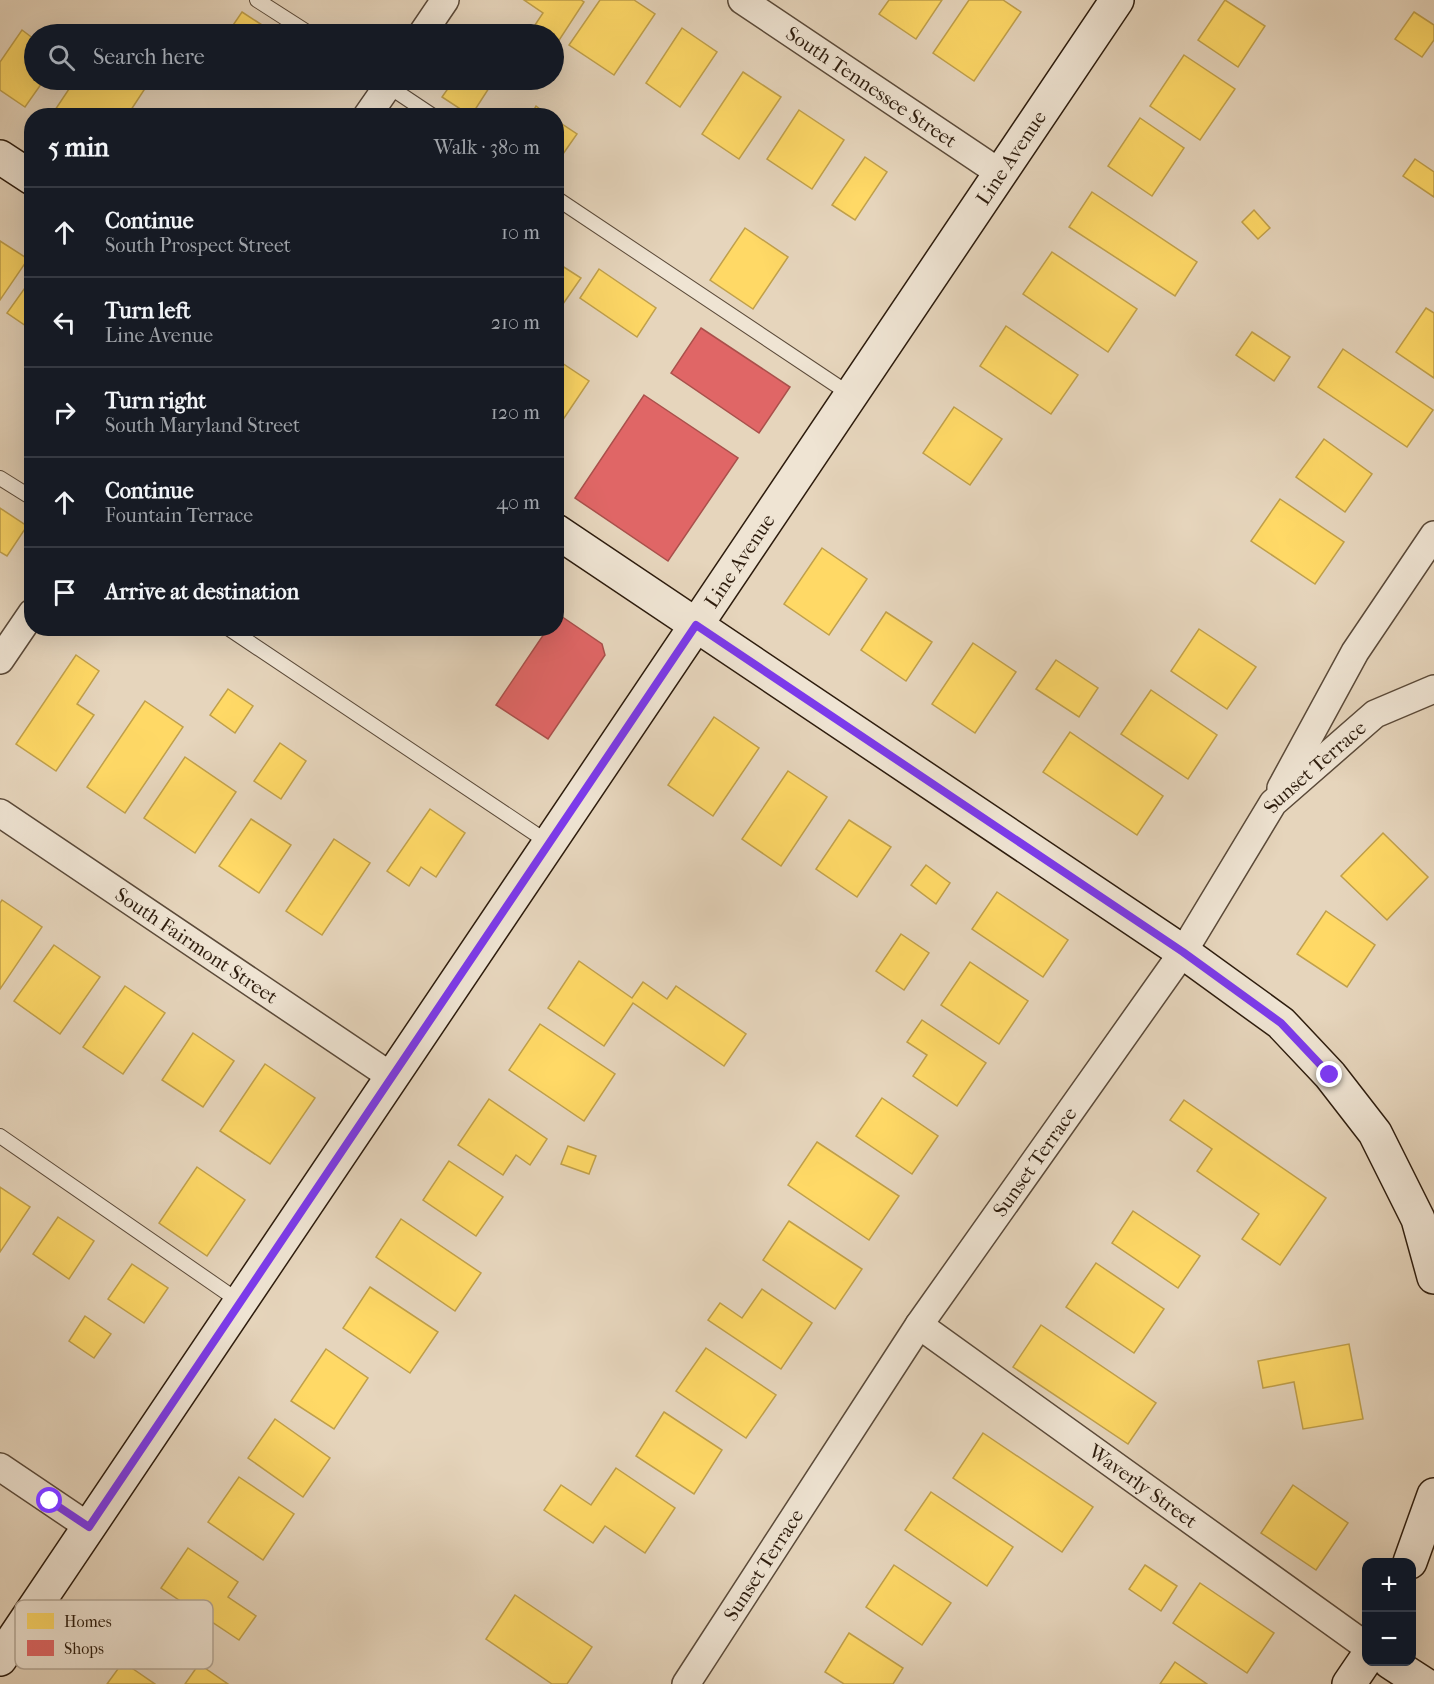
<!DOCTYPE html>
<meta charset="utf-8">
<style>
:root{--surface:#171b24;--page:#20242c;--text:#f1f3f6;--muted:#9ea1a6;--line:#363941}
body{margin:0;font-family:"IM FELL French Canon",serif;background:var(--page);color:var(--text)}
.controls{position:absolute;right:18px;bottom:18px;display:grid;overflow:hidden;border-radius:12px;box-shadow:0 6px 24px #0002}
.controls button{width:54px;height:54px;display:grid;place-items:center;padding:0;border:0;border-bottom:2px solid var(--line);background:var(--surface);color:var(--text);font:30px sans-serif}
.stop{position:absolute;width:18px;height:18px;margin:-14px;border:4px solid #7c3aed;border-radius:50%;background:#fff}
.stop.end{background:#7c3aed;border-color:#fff;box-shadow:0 2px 6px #0008}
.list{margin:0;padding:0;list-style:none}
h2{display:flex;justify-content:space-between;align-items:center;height:78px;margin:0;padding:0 24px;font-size:26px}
h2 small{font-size:20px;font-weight:400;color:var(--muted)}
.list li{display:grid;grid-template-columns:39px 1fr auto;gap:18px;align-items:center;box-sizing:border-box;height:90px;padding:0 24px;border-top:2px solid var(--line)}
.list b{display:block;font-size:22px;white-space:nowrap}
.list p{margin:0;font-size:20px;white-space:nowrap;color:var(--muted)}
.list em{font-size:20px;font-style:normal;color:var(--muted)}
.icon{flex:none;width:33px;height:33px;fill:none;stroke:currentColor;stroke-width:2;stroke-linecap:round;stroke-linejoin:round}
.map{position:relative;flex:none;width:1434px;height:1684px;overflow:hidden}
.search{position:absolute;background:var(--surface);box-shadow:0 6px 24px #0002;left:24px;top:24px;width:540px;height:66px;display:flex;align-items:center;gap:15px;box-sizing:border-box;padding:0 21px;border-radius:33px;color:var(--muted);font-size:22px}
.panel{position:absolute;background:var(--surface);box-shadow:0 6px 24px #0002;left:24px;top:108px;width:540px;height:528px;border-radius:24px}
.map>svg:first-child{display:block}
.homes{fill:#ffd966;stroke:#c0a04b;stroke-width:1.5}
.shops{fill:#e06666;stroke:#aa504b;stroke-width:1.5}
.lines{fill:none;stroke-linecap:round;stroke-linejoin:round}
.lane-casing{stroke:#5b4a39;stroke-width:16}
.street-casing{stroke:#5b4a39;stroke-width:30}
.secondary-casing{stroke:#2d1c0d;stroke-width:36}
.lane{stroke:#efe4d3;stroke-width:14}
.street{stroke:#efe4d3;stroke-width:27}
.secondary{stroke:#efe4d3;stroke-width:33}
.route{stroke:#7c3aed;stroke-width:8}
.labels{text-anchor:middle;stroke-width:6;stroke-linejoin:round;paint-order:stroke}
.street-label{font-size:20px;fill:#2d1c0d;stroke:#efe4d3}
.key{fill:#efe4d3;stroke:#b5a898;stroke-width:1.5}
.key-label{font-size:16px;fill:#2d1c0d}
</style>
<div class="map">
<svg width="1434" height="1684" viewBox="0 0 1434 1684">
<rect width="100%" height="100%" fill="#e6d5bc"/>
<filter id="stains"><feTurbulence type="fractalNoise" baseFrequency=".00333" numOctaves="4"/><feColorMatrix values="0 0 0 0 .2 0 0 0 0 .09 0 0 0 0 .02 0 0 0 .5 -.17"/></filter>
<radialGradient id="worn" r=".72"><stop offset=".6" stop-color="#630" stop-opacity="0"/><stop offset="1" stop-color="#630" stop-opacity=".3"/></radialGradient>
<g class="homes">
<path d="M524,0H581L584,2L554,48V34H529L543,13Z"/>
<path d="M600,0H634L655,14L614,75L569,45Z"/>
<path d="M889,0H942L916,39L879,14Z"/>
<path d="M969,0H1003L1021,12L974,81L933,53Z"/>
<path d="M1225,0L1265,26L1238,67L1198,40Z"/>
<path d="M242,12L276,34H227Z"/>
<path d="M1414,12L1434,25V40L1422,57L1395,39Z"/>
<path d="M111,26L124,34H105Z"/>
<path d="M682,28L717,52L680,107L646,83Z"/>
<path d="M22,30L34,39V80H44L25,107L0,90V62Z"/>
<path d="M1184,55L1235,89L1200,140L1150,106Z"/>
<path d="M743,72L781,97L739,159L702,134Z"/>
<path d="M75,80H135L146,87L127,116H51Z"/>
<path d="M454,80H476L489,88L471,116L442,97Z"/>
<path d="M511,80H533L526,89Z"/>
<path d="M536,106L549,116H530Z"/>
<path d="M799,110L844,140L812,189L767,159Z"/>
<path d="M1140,118L1184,148L1152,196L1108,166Z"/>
<path d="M556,120L577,134L556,164Z"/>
<path d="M865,157L887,172L855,220L832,205Z"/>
<path d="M1415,159L1434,172V197L1403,176Z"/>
<path d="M1092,192L1197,262L1175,296L1069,227Z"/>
<path d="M1254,210L1270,228L1258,239L1242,222Z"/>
<path d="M745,228L788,257L753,309L710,280Z"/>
<path d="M0,241L28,259L0,300Z"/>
<path d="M1052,252L1137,309L1108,352L1023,294Z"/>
<path d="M556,262L581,278L556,314Z"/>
<path d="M599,269L656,308L637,337L580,298Z"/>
<path d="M32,278V330L7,313Z"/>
<path d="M1426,308L1434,313V378L1396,352Z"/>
<path d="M1006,326L1078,375L1051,414L980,366Z"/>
<path d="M1252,332L1290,357L1274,381L1236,355Z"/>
<path d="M1343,349L1433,410L1407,447L1318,387Z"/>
<path d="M556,359L589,381L556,430Z"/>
<path d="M954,407L1002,439L970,485L923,453Z"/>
<path d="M1324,439L1372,474L1345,512L1296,477Z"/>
<path d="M1280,499L1344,542L1315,584L1251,541Z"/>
<path d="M0,508L27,526L7,556L0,552Z"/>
<path d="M822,548L867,579L829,635L784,604Z"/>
<path d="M886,612L932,642L906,681L861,650Z"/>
<path d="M1199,629L1256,667L1227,709L1171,671Z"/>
<path d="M973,643L1016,672L975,733L932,704Z"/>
<path d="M76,655L99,671L77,704L94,715L56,771L16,744Z"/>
<path d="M1056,660L1098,688L1079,717L1036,689Z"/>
<path d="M228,689L253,706L235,733L210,715Z"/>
<path d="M1151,690L1217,735L1188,779L1121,734Z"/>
<path d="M145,701L183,727L125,813L87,787Z"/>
<path d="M714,717L759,748L713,816L668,785Z"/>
<path d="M1070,732L1163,796L1137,835L1043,772Z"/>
<path d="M280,743L306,761L281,799L254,781Z"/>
<path d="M185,757L236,792L195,853L144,818Z"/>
<path d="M788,771L827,797L781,866L742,839Z"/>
<path d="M430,809L465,833L436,877L421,867L409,886L387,871Z"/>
<path d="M251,819L291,845L259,893L219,866Z"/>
<path d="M849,820L891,847L857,897L816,869Z"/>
<path d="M1383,833L1428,877L1387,920L1341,876Z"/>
<path d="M334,839L370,863L322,935L286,911Z"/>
<path d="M926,865L950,883L936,904L911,885Z"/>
<path d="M997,892L1068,940L1043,977L972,929Z"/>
<path d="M2,900L42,927L0,989V903Z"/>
<path d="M1326,911L1375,945L1347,987L1297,954Z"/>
<path d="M901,934L929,953L904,990L876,971Z"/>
<path d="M54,945L100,977L60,1034L14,1001Z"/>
<path d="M579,961L632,998L643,982L667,999L676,986L746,1034L724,1066L633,1003L604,1046L548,1008Z"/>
<path d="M970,962L1028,1001L999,1044L941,1005Z"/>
<path d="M125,986L165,1013L123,1074L83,1047Z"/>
<path d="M922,1020L986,1063L957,1106L913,1076L927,1055L907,1042Z"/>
<path d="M540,1024L615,1074L584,1121L509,1070Z"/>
<path d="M193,1033L234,1061L203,1107L162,1080Z"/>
<path d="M265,1064L315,1098L270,1164L220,1131Z"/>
<path d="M882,1098L938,1136L912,1174L856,1136Z"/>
<path d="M489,1099L547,1139L530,1165L516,1155L503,1175L458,1145Z"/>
<path d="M1184,1100L1326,1198L1280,1265L1242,1239L1259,1214L1197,1171L1212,1149L1170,1120Z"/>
<path d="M817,1142L899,1196L869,1240L788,1185Z"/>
<path d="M568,1146L596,1156L589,1174L561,1164Z"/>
<path d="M449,1161L503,1197L476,1236L423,1200Z"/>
<path d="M197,1167L245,1200L207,1256L159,1223Z"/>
<path d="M0,1187L30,1207L0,1252Z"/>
<path d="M1133,1211L1200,1256L1178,1288L1112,1243Z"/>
<path d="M58,1217L94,1241L69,1279L33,1254Z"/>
<path d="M401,1219L481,1273L455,1311L376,1257Z"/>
<path d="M789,1221L862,1269L835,1309L763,1260Z"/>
<path d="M1096,1263L1164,1309L1134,1353L1066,1307Z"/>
<path d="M132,1264L168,1288L144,1323L108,1299Z"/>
<path d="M370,1287L438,1332L410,1373L343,1328Z"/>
<path d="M762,1289L812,1323L781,1369L708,1320L720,1303L742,1318Z"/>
<path d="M85,1316L111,1334L94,1358L69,1341Z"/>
<path d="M1041,1325L1156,1403L1128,1444L1013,1367Z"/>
<path d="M1349,1344L1363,1419L1303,1429L1294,1382L1263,1388L1258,1361Z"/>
<path d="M706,1348L776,1395L746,1438L676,1391Z"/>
<path d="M326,1349L368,1378L334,1429L291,1401Z"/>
<path d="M664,1412L722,1450L694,1494L636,1456Z"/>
<path d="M275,1419L330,1458L303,1497L248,1458Z"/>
<path d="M983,1433L1093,1507L1062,1552L953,1478Z"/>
<path d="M616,1468L675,1508L645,1553L605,1526L593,1543L544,1510L561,1485L591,1505Z"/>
<path d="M239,1477L294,1514L263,1560L208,1522Z"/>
<path d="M1293,1485L1348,1523L1316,1570L1261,1533Z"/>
<path d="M931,1492L1013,1547L987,1586L905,1530Z"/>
<path d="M188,1548L238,1582L228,1597L256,1616L239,1640L161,1588Z"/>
<path d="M894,1565L951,1603L922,1645L866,1607Z"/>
<path d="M1145,1565L1177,1586L1161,1611L1129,1589Z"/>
<path d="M1200,1583L1274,1633L1247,1673L1173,1623Z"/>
<path d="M515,1595L592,1647L567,1684H552L486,1639Z"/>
<path d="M849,1633L903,1668L893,1684H844L825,1672Z"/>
<path d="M123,1662L155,1684H107Z"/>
<path d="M1175,1662L1207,1684H1160Z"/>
<path d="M199,1664L228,1684H185Z"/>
</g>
<g class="shops">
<path d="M701,328L790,387L759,433L671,373Z"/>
<path d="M644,395L738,458L668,561L575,498Z"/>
<path d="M558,614L602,644L605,655L548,739L496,705L548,628H556Z"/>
</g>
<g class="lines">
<defs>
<g id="lane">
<path d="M257,0L310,34"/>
<path d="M385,84L433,116"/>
<path d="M556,198L851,395"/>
<path d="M0,478L32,498"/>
<path d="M228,628L549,843"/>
<path d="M0,1136L240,1302"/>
</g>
<g id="street">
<path id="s1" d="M742,0L1000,173"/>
<path d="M422,34L445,0"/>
<path d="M367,116L392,80"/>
<path d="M0,660L32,613"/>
<path d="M1281,788L1355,652L1434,535"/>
<path id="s2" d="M0,813L392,1077"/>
<path id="s3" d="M919,1325L1366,1646"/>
<path d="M0,1467L89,1527"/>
<path id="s4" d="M686,1684L919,1325L1183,952L1273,803L1375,714L1434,689"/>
</g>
<g id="secondary">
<path d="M0,157L32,178"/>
<path d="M556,531L1183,952L1281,1023L1330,1075L1375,1133L1418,1219L1434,1277"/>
<path d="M1410,1562L1434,1495"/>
<path id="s5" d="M0,1659L1117,0"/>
<path d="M1390,1662L1424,1684"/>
<path d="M1349,1684L1366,1659"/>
</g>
</defs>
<use href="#lane" class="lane-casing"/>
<use href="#street" class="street-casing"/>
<use href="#secondary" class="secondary-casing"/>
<use href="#lane" class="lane"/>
<use href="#street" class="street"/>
<use href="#secondary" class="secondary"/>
</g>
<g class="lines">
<path class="route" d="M50,1501L89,1527L696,625L1183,952L1281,1023L1330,1075"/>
</g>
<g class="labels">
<g class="street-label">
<text dy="7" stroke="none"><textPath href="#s1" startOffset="156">South Tennessee Street</textPath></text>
<text dy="7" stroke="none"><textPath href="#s5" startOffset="1810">Line Avenue</textPath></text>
<text dy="7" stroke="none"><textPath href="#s5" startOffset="1324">Line Avenue</textPath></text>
<text dy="7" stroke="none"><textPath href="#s4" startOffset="1114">Sunset Terrace</textPath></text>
<text dy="7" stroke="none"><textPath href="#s2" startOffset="237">South Fairmont Street</textPath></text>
<text dy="7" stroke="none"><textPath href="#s4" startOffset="628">Sunset Terrace</textPath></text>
<text dy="7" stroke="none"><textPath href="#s3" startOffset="276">Waverly Street</textPath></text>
<text dy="7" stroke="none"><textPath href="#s4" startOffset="142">Sunset Terrace</textPath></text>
</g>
</g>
<rect x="15" y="1600" width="198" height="69" rx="9" class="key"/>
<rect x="27" y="1613" width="27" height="16" fill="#ffd966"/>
<rect x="27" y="1640" width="27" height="16" fill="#e06666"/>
<g class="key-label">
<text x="64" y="1627">Homes</text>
<text x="64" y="1654">Shops</text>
</g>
<rect width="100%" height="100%" filter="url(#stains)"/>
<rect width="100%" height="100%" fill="url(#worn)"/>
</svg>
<div class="controls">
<button>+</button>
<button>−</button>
</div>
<div class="stop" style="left:50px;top:1501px"></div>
<div class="stop end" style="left:1330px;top:1075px"></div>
<div class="search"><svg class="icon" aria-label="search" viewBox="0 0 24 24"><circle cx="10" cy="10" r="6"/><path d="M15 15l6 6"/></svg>Search here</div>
<section class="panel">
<h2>5 min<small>Walk · 380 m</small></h2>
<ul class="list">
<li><svg class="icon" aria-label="ahead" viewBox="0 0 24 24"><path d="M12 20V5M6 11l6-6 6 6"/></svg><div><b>Continue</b><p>South Prospect Street</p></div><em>10 m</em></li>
<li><svg class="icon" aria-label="left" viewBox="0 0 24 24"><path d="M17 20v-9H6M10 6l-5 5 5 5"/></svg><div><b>Turn left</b><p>Line Avenue</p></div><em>210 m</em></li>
<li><svg class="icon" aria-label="right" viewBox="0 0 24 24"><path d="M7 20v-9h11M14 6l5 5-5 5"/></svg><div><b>Turn right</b><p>South Maryland Street</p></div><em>120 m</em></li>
<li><svg class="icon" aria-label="ahead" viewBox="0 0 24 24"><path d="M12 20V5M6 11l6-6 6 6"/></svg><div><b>Continue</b><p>Fountain Terrace</p></div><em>40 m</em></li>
<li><svg class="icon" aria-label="arrive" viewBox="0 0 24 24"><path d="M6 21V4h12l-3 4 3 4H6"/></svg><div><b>Arrive at destination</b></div></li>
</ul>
</section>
</div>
